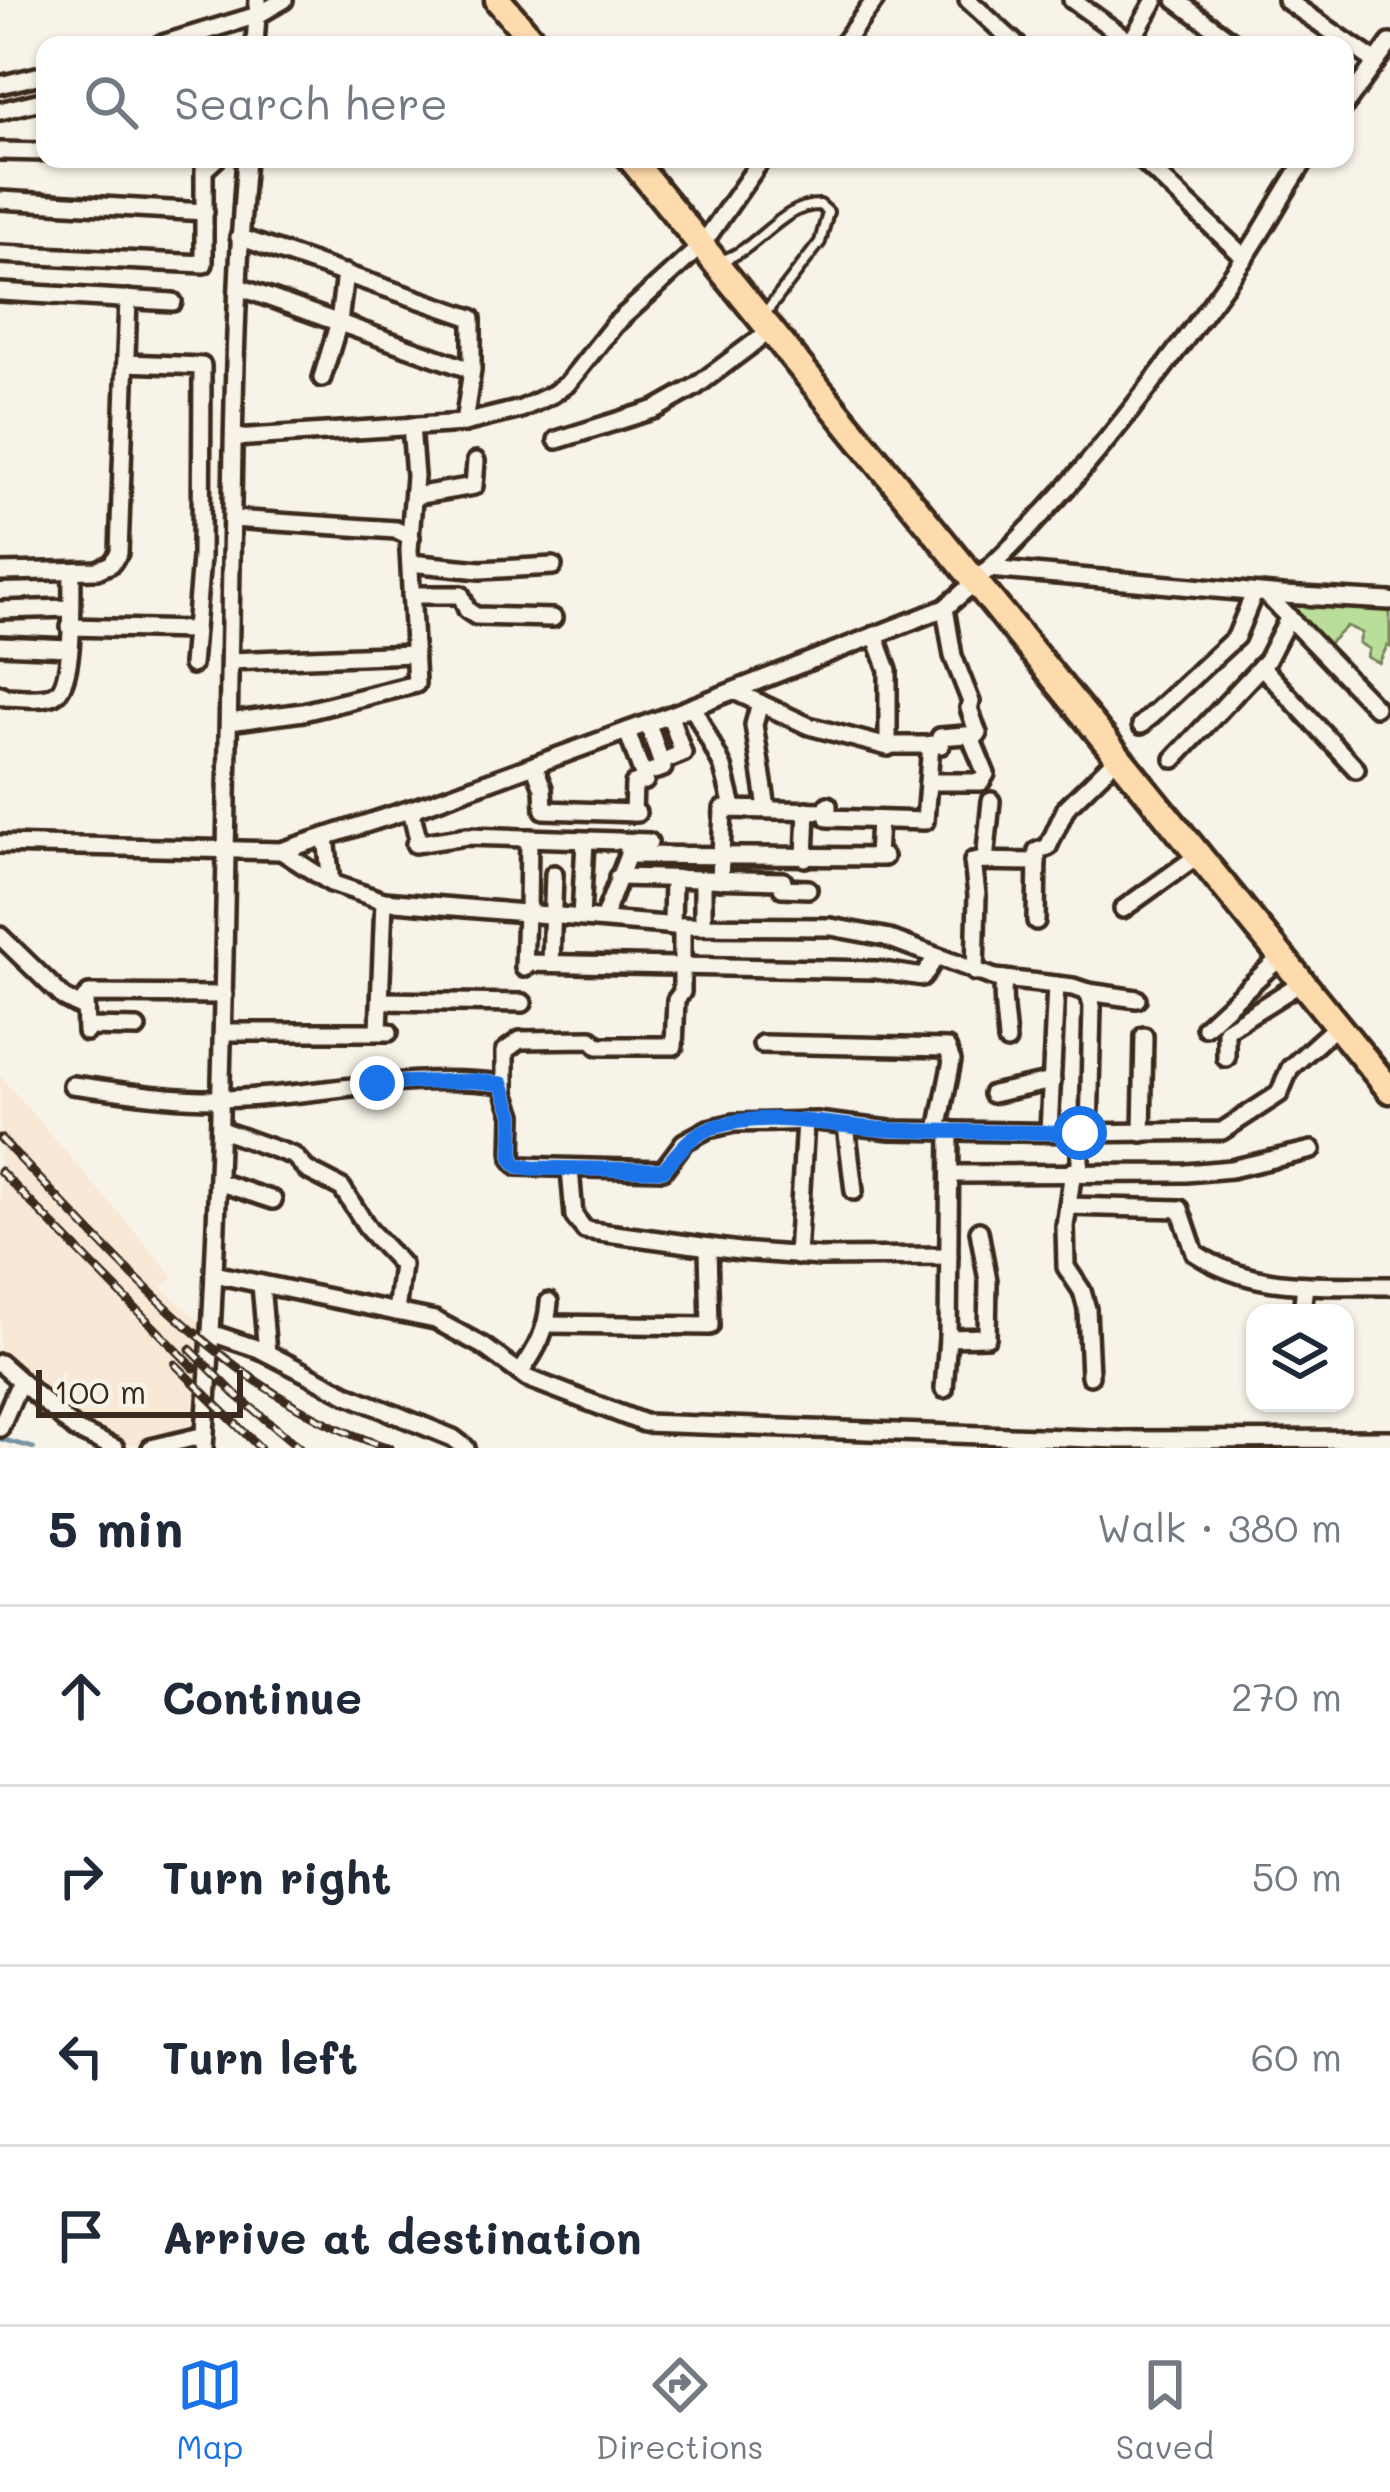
<!DOCTYPE html>
<meta charset="utf-8">
<style>
:root{--surface:#fff;--page:#f6f6f7;--text:#1f2937;--muted:#747a83;--line:#e0e1e3;--accent:#1a73e8}
body{margin:0;font-family:Mali,sans-serif;background:var(--page);color:var(--text)}
.controls{position:absolute;right:36px;bottom:36px;display:grid;overflow:hidden;border-radius:24px;box-shadow:0 3px 9px #0004}
.controls button{width:108px;height:108px;display:grid;place-items:center;padding:0;border:0;border-bottom:3px solid var(--line);background:var(--surface);color:var(--text);font:60px sans-serif}
.scale{position:absolute;left:36px;bottom:30px;width:207px;box-sizing:border-box;padding-left:12px;border:6px solid #3b2a1e;border-top:0;font-size:33px;line-height:42px;white-space:nowrap;color:#3b2a1e;-webkit-text-stroke:9px #f7f3e8;paint-order:stroke}
.stop{position:absolute;width:36px;height:36px;margin:-27px;border:9px solid #1a73e8;border-radius:50%;background:#fff}
.stop.end{background:#1a73e8;border-color:#fff;box-shadow:0 3px 12px #0008}
.list{margin:0;padding:0;list-style:none}
h2{display:flex;justify-content:space-between;align-items:center;height:156px;margin:0;padding:0 48px;font-size:51px}
h2 small{font-size:39px;font-weight:400;color:var(--muted)}
.list li{display:grid;grid-template-columns:78px 1fr auto;gap:36px;align-items:center;box-sizing:border-box;height:180px;padding:0 48px;border-top:3px solid var(--line)}
.list b{display:block;font-size:45px;white-space:nowrap}
.list em{font-size:39px;font-style:normal;color:var(--muted)}
.icon{flex:none;width:66px;height:66px;fill:none;stroke:currentColor;stroke-width:2;stroke-linecap:round;stroke-linejoin:round}
.map{position:relative;flex:none;width:1390px;height:1448px;overflow:hidden}
.search{position:absolute;background:var(--surface);box-shadow:0 3px 9px #0004;left:36px;right:36px;top:36px;height:132px;display:flex;align-items:center;gap:30px;box-sizing:border-box;padding:0 42px;border-radius:24px;color:var(--muted);font-size:45px}
.sheet{height:876px;background:var(--surface)}
nav{display:flex;justify-content:space-around;align-items:center;box-sizing:border-box;height:168px;border-top:3px solid var(--line);background:var(--surface);font-size:33px;color:var(--muted)}
nav a{display:grid;justify-items:center;gap:6px}
nav .on{color:var(--accent)}
.map>svg:first-child{display:block}
.built{fill:#f8e8d5}
.green{fill:#b8de99;stroke:#7a845c;stroke-width:3}
.lines{fill:none;stroke-linecap:round;stroke-linejoin:round}
.stream{stroke:#7693a4;stroke-width:4.5}
.service-casing{stroke:#3b2a1e;stroke-width:16}
.minor-casing{stroke:#3b2a1e;stroke-width:24}
.primary-casing{stroke:#3b2a1e;stroke-width:33}
.service{stroke:#f7f3e8;stroke-width:8}
.minor{stroke:#f7f3e8;stroke-width:15}
.primary{stroke:#fedbac;stroke-width:24}
.rail-casing{stroke:#3b2a1e;stroke-width:9}
.rail{stroke:#f7f3e8;stroke-width:4.5;stroke-dasharray:14;stroke-linecap:butt}
.route{stroke:#1a73e8;stroke-width:15}
</style>
<div class="map">
<svg width="1390" height="1448" viewBox="0 0 1390 1448">
<rect width="100%" height="100%" fill="#f7f3e8"/>
<filter id="ink" filterUnits="userSpaceOnUse"><feTurbulence type="fractalNoise" baseFrequency=".00833" numOctaves="2"/><feDisplacementMap in="SourceGraphic" scale="24" xChannelSelector="R" yChannelSelector="G"/><feConvolveMatrix kernelMatrix="1 2 1 2 8 2 1 2 1" color-interpolation-filters="sRGB"/></filter>
<g filter="url(#ink)">
<path class="built" d="M0,1076L174,1277L162,1287L203,1325L191,1424L131,1446L68,1414L0,1354Z"/>
<path class="green" d="M1288,591L1390,597V647L1387,646L1379,663L1367,657L1369,649L1359,643L1362,633L1347,626L1327,645L1288,611Z"/>
<g class="lines">
<path class="stream" d="M0,1439L34,1448"/>
<defs>
<path id="service" d="M723,260C758,249 782,204 820,205L828,212L820,242L764,315"/>
<g id="minor">
<path d="M968,0L1017,45"/>
<path d="M1072,0L1135,45"/>
<path d="M1176,0L1237,45"/>
<path d="M1286,0L1376,62"/>
<path d="M159,45L258,15L284,0"/>
<path d="M255,45L258,0"/>
<path d="M842,45L875,0"/>
<path d="M1129,45L1155,0"/>
<path d="M0,85L45,74"/>
<path d="M1345,105L1390,43"/>
<path d="M0,111L45,100"/>
<path d="M0,151L45,152"/>
<path d="M1141,159L1244,257"/>
<path d="M0,200L205,212"/>
<path d="M239,237L472,318V370L464,423"/>
<path d="M0,254L204,264V170L216,159"/>
<path d="M239,287L471,370"/>
<path d="M0,292L173,302"/>
<path d="M126,363L202,366L201,558L192,665"/>
<path d="M322,378L339,322L345,273"/>
<path d="M234,438L464,423L521,409L553,394L567,384L614,325L702,245L762,159"/>
<path d="M557,440L656,409L695,387L771,330"/>
<path d="M414,496L474,486L476,461"/>
<path d="M232,519L396,530L411,537"/>
<path d="M410,563L480,570L553,566"/>
<path d="M989,569L1283,595L1390,601"/>
<path d="M0,572L97,570L111,564L119,553L128,299"/>
<path d="M1266,594L1375,707"/>
<path d="M411,595H461L467,610L476,616L553,618"/>
<path d="M0,610L71,608"/>
<path d="M70,627L193,630"/>
<path d="M0,645L69,648"/>
<path d="M230,661L413,654"/>
<path d="M1261,666L1356,769"/>
<path d="M734,691L809,726L888,747V670L875,635"/>
<path d="M0,694L5,697C18,697 41,701 54,695C76,685 71,594 72,571"/>
<path d="M760,703L754,725L767,808"/>
<path d="M693,707L723,767L733,807"/>
<path d="M229,722L303,712L416,684L409,550L415,476L411,426"/>
<path d="M1141,725L1236,637L1254,593"/>
<path d="M627,731L645,781L634,784L633,813"/>
<path d="M888,745H941L940,737L978,734"/>
<path d="M1174,759L1267,660L1289,617"/>
<path d="M661,762L683,753L670,716"/>
<path d="M534,765L543,788L544,810L637,813"/>
<path d="M643,774L663,768L648,724"/>
<path d="M931,782H981L986,774L972,740L978,734L969,708L971,702L953,656L945,608"/>
<path d="M828,805V818L925,821L931,744"/>
<path d="M411,810L419,843"/>
<path d="M326,837L331,883"/>
<path d="M0,844L281,851L430,803L676,713L945,608C1061,510 1155,382 1243,260C1266,227 1284,191 1306,159"/>
<path d="M415,844L467,836L649,842"/>
<path d="M281,851L331,883L384,901L677,926L831,927L885,937L995,978L1073,987L1088,992L1092,1006L1089,1133"/>
<path d="M628,855L884,857"/>
<path d="M877,857L879,820"/>
<path d="M805,858L807,810"/>
<path d="M985,861L991,801"/>
<path d="M618,877L783,881L782,888L808,889"/>
<path d="M720,880L723,809L828,811"/>
<path d="M1123,909L1200,854"/>
<path d="M528,912L529,838"/>
<path d="M581,917L585,841"/>
<path d="M603,919L628,855V845"/>
<path d="M1036,921L1037,851L1048,847L1066,808L1120,755"/>
<path d="M672,926L673,879"/>
<path d="M703,926V879"/>
<path d="M0,936L64,998L85,1009"/>
<path d="M525,963L877,970L923,977L936,957"/>
<path d="M551,963L554,874"/>
<path d="M524,968L526,912"/>
<path d="M975,972L977,895L973,861L1037,862"/>
<path d="M1004,979C1001,999 1006,1020 1007,1041"/>
<path d="M1088,992L1137,999"/>
<path d="M381,1001L523,1003"/>
<path d="M86,1027L137,1028"/>
<path d="M1205,1027L1283,955"/>
<path d="M379,1031L384,901"/>
<path d="M86,1032L85,999L89,994L224,995"/>
<path d="M224,1032H389"/>
<path d="M762,1044L947,1048L952,1061L938,1130"/>
<path d="M1226,1058V1030L1304,981"/>
<path d="M72,1085C121,1091 171,1100 221,1099C315,1097 408,1071 502,1084L513,1115L512,1159L518,1166L663,1170L684,1142L708,1129L734,1123L817,1121L890,1130L1080,1133L1222,1131L1279,1094L1290,1068L1339,1024"/>
<path d="M505,1090V1051L520,1040L591,1039L598,1046H674L676,1000L682,992V926"/>
<path d="M992,1094L1052,1081"/>
<path d="M846,1125L854,1191"/>
<path d="M221,1130L294,1156L307,1170L342,1188L369,1230L402,1265L396,1312"/>
<path d="M1049,1132L1056,985"/>
<path d="M1080,1133V1171"/>
<path d="M1142,1133L1144,1036"/>
<path d="M570,1169L574,1216L585,1230L739,1251L820,1257L949,1256"/>
<path d="M1073,1171L1065,1226L1066,1267L1082,1291L1087,1309L1090,1376"/>
<path d="M950,1174L1186,1173L1231,1169L1312,1150"/>
<path d="M218,1182L273,1200"/>
<path d="M1068,1206L1180,1209L1195,1253C1255,1293 1321,1284 1390,1286"/>
<path d="M797,1256L805,1121"/>
<path d="M214,1274L435,1320L483,1346L527,1378L644,1423L1120,1440L1390,1439"/>
<path d="M261,1284L267,1353"/>
<path d="M1302,1313L1305,1285"/>
<path d="M547,1324L710,1326L708,1248"/>
<path d="M211,1333L259,1349L348,1395L453,1438L466,1448"/>
<path d="M948,1338L987,1337L988,1281L979,1231"/>
<path d="M0,1363L76,1430L115,1448"/>
<path d="M520,1373C537,1349 547,1331 549,1302"/>
<path d="M944,1389L948,1338L950,1130"/>
<path d="M0,1428L20,1382"/>
<path d="M151,1448L205,1435"/>
<path d="M204,1448C223,1173 225,898 230,622C233,468 233,313 246,159"/>
</g>
<g id="primary">
<path d="M498,0L536,45"/>
<path d="M631,159L1390,1090"/>
</g>
</defs>
<use href="#service" class="service-casing"/>
<use href="#minor" class="minor-casing"/>
<use href="#primary" class="primary-casing"/>
<use href="#service" class="service"/>
<use href="#minor" class="minor"/>
<use href="#primary" class="primary"/>
<defs>
<g id="rail">
<path d="M0,1138C113,1252 231,1400 390,1448"/>
<path d="M0,1171L194,1368"/>
<path d="M190,1349L235,1394L300,1448"/>
<path d="M175,1364L260,1448"/>
</g>
</defs>
<use href="#rail" class="rail-casing"/>
<use href="#rail" class="rail"/>
</g>
</g>
<g class="lines" filter="url(#ink)">
<path class="route" d="M377,1083L476,1081L502,1084L513,1115L512,1159L518,1166L532,1168L663,1170C679,1153 688,1136 711,1128C769,1108 835,1128 895,1130C956,1132 1018,1132 1080,1133"/>
</g>
</svg>
<div class="controls">
<button><svg class="icon" aria-label="layers" viewBox="0 0 24 24"><path d="M12 4l9 5-9 5-9-5zM3 14l9 5 9-5"/></svg></button>
</div>
<div class="scale">100 m</div>
<div class="stop" style="left:1080px;top:1133px"></div>
<div class="stop end" style="left:377px;top:1083px"></div>
<div class="search"><svg class="icon" aria-label="search" viewBox="0 0 24 24"><circle cx="10" cy="10" r="6"/><path d="M15 15l6 6"/></svg>Search here</div>
</div>
<section class="sheet">
<h2>5 min<small>Walk · 380 m</small></h2>
<ul class="list">
<li><svg class="icon" aria-label="ahead" viewBox="0 0 24 24"><path d="M12 20V5M6 11l6-6 6 6"/></svg><div><b>Continue</b></div><em>270 m</em></li>
<li><svg class="icon" aria-label="right" viewBox="0 0 24 24"><path d="M7 20v-9h11M14 6l5 5-5 5"/></svg><div><b>Turn right</b></div><em>50 m</em></li>
<li><svg class="icon" aria-label="left" viewBox="0 0 24 24"><path d="M17 20v-9H6M10 6l-5 5 5 5"/></svg><div><b>Turn left</b></div><em>60 m</em></li>
<li><svg class="icon" aria-label="arrive" viewBox="0 0 24 24"><path d="M6 21V4h12l-3 4 3 4H6"/></svg><div><b>Arrive at destination</b></div></li>
</ul>
</section>
<nav>
<a class="on"><svg class="icon" aria-label="map" viewBox="0 0 24 24"><path d="M3 6l6-2 6 2 6-2v14l-6 2-6-2-6 2zM9 4v14M15 6v14"/></svg>Map</a>
<a><svg class="icon" aria-label="directions" viewBox="0 0 24 24"><path d="M12 3l9 9-9 9-9-9zM9 14v-3h6M13 9l2 2-2 2"/></svg>Directions</a>
<a><svg class="icon" aria-label="saved" viewBox="0 0 24 24"><path d="M7 4h10v16l-5-4-5 4z"/></svg>Saved</a>
</nav>
